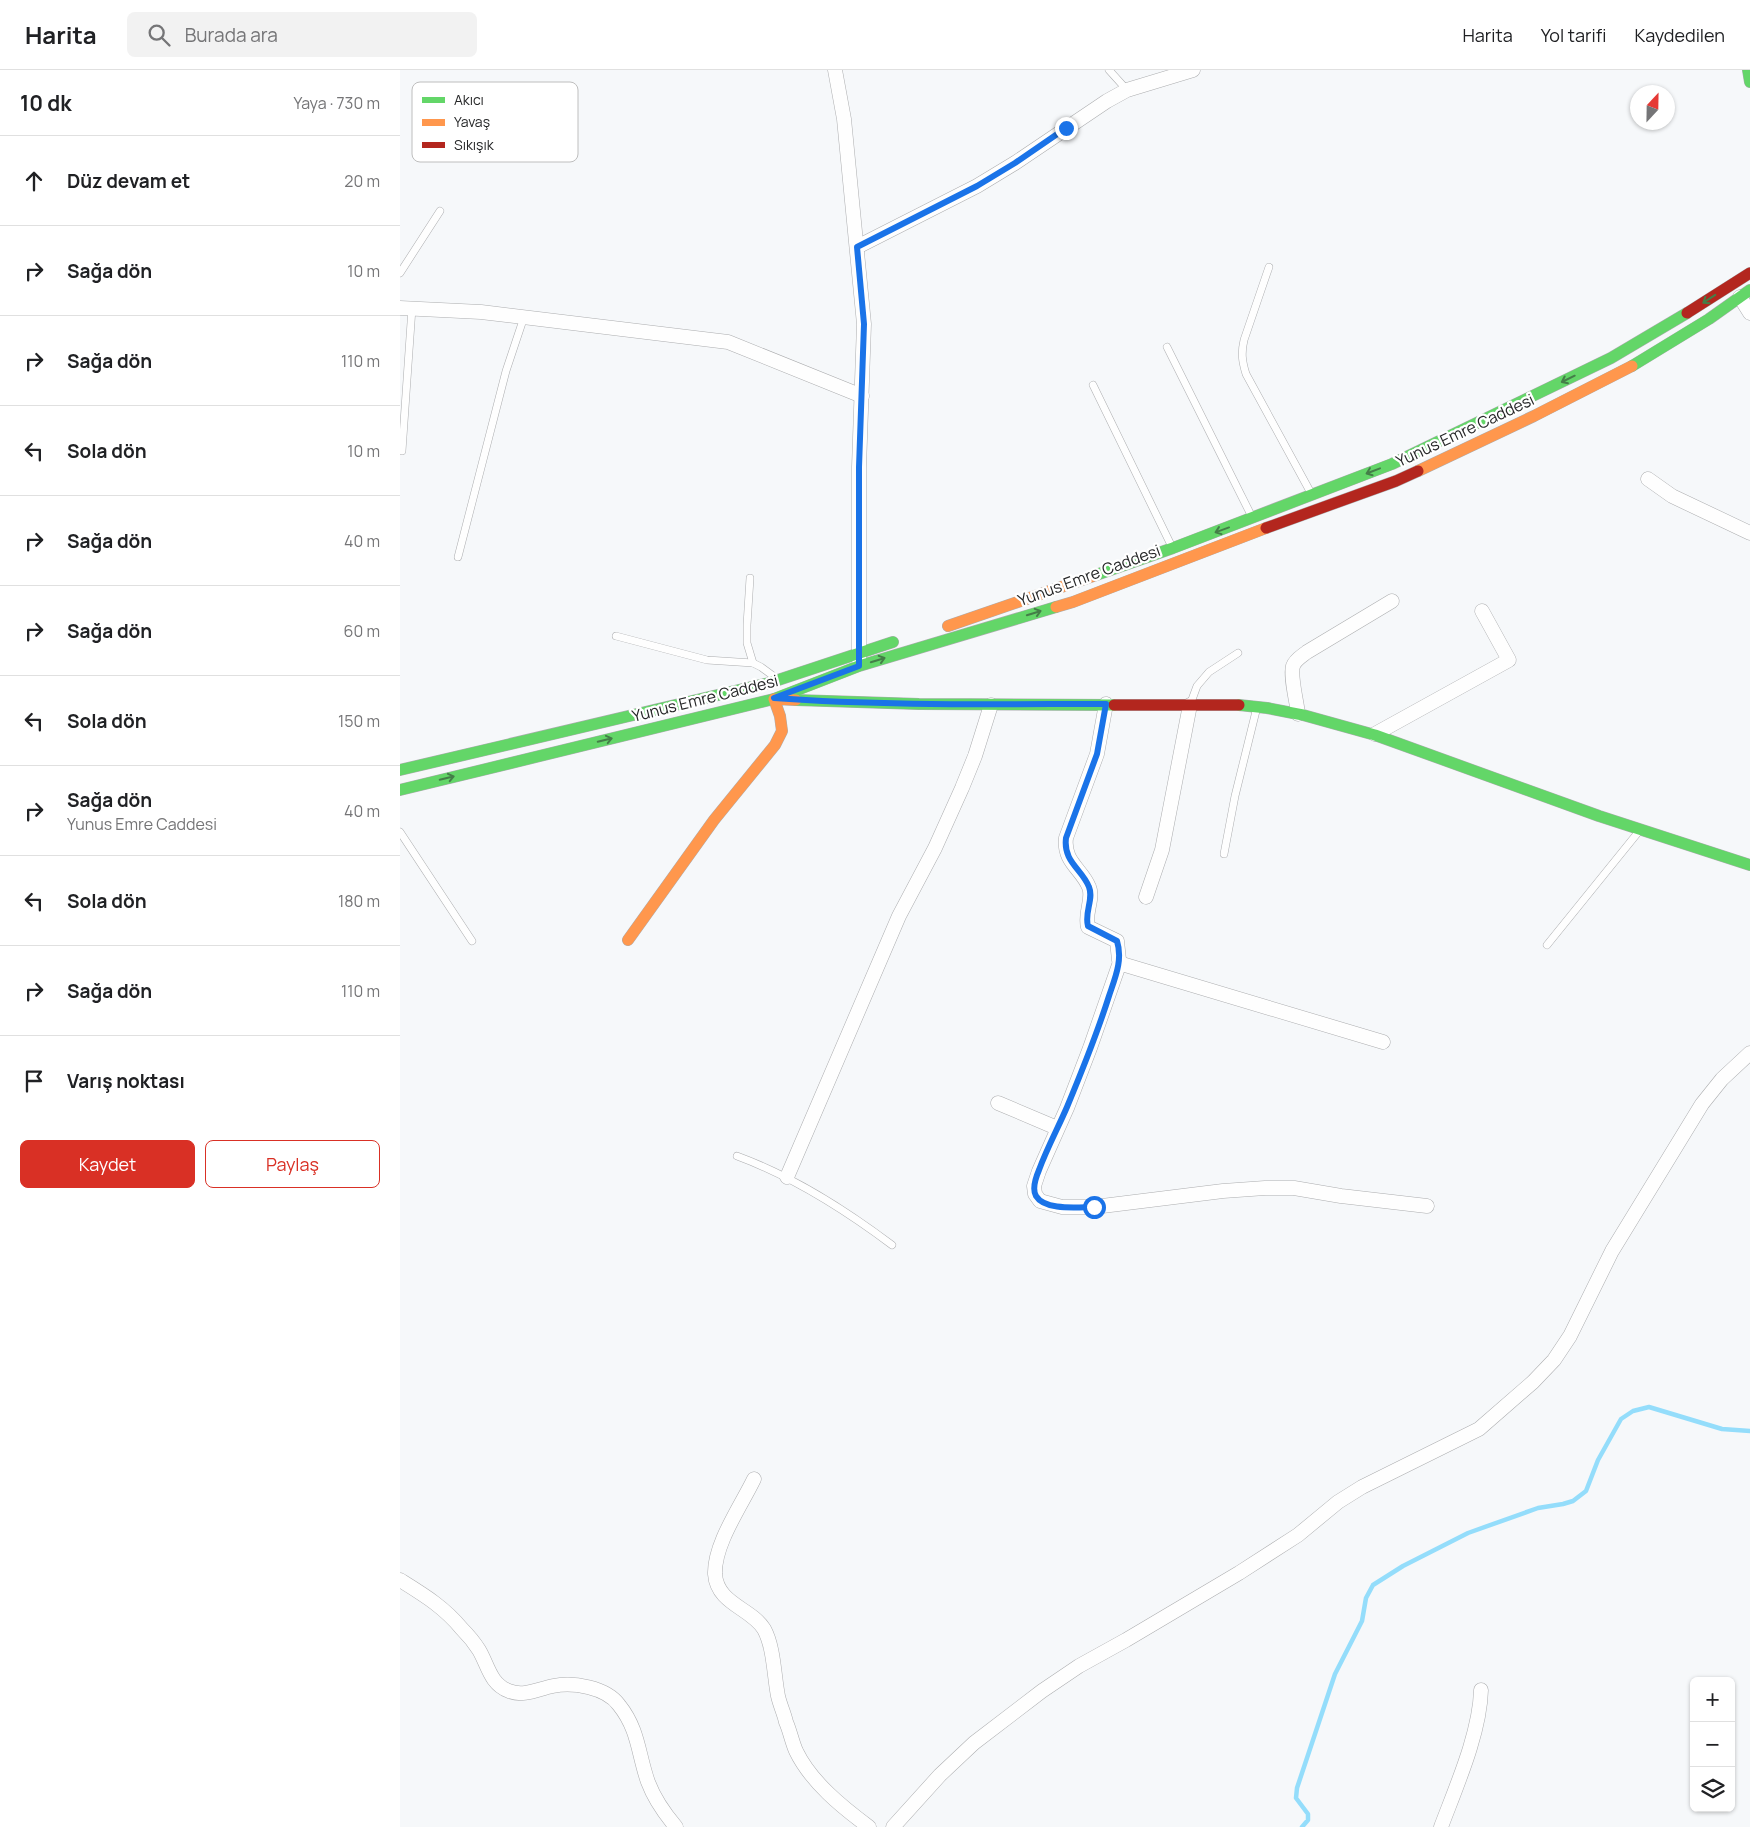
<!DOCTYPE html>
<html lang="tr">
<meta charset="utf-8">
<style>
:root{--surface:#fff;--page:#f2f2f2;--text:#202124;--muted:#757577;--line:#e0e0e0;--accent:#d93025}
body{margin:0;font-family:Manrope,sans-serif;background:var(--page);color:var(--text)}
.controls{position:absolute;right:15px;bottom:15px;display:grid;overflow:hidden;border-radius:8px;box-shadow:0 1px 4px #0004}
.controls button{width:45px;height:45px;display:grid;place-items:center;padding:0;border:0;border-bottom:1px solid var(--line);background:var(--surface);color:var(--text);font:25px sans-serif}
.compass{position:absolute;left:1230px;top:15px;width:45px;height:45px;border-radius:50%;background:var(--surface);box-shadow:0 1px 4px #0004;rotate:22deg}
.stop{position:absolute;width:15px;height:15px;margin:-11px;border:4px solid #1a73e8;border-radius:50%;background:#fff}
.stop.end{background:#1a73e8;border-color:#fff;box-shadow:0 1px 5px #0008}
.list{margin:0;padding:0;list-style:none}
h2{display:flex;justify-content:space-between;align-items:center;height:65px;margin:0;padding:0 20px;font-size:21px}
h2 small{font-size:16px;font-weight:400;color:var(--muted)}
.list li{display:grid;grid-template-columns:32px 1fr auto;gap:15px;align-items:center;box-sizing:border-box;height:90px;padding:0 20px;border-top:1px solid var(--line)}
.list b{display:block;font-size:19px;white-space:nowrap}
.list p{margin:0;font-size:16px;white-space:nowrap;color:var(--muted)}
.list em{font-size:16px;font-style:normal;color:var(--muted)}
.actions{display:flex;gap:10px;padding:15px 20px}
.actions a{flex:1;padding:11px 0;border:1px solid var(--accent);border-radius:8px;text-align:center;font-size:18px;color:var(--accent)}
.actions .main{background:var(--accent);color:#fff}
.icon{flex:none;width:28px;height:28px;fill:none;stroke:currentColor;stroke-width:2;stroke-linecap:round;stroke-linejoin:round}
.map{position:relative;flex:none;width:1350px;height:1757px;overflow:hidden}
header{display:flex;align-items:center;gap:30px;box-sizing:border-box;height:70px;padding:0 25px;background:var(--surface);border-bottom:1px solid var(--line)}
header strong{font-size:24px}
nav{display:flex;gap:28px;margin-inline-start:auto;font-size:18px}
.search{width:350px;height:45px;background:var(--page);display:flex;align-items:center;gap:12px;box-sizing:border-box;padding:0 18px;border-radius:8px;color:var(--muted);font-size:19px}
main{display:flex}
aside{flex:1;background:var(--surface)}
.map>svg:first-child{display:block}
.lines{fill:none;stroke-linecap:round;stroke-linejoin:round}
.stream{stroke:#94ddfb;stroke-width:4.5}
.lane-casing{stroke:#acadaf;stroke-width:8}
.street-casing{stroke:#acadaf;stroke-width:15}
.fast-casing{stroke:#acadaf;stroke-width:12}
.slow-casing{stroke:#acadaf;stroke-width:12}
.jam-casing{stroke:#acadaf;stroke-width:12}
.lane{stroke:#fefefe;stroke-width:7}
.street{stroke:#fefefe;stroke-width:14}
.fast{stroke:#63d668;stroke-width:11}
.slow{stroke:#ff974d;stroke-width:11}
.jam{stroke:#b3261e;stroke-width:11}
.oneway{stroke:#447e48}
.route{stroke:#1a73e8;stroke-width:6}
.labels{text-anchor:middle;stroke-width:4.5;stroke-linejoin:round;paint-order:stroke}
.street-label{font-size:16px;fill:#262728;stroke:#fff}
.key{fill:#fff;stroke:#bebebe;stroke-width:1}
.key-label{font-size:14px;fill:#262728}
</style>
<header>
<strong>Harita</strong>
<div class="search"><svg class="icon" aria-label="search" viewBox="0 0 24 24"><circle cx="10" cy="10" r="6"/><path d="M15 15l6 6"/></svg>Burada ara</div>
<nav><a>Harita</a><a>Yol tarifi</a><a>Kaydedilen</a></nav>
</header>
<main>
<aside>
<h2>10 dk<small>Yaya · 730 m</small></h2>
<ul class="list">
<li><svg class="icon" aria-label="ahead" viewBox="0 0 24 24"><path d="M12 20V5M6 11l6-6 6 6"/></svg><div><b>Düz devam et</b></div><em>20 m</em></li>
<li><svg class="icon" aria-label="right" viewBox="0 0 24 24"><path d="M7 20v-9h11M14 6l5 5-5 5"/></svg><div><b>Sağa dön</b></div><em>10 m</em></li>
<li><svg class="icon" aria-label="right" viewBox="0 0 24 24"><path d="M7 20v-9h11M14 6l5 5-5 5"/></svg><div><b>Sağa dön</b></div><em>110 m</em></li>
<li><svg class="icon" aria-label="left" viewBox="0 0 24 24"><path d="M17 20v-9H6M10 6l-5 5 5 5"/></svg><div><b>Sola dön</b></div><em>10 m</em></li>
<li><svg class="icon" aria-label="right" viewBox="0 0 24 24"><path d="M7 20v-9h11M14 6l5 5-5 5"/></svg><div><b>Sağa dön</b></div><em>40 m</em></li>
<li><svg class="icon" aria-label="right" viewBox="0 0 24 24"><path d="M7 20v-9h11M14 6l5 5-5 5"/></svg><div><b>Sağa dön</b></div><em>60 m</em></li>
<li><svg class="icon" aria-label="left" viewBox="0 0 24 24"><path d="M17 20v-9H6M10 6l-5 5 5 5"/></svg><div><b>Sola dön</b></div><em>150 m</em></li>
<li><svg class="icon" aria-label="right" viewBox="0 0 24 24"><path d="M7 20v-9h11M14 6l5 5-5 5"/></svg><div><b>Sağa dön</b><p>Yunus Emre Caddesi</p></div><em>40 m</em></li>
<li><svg class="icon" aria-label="left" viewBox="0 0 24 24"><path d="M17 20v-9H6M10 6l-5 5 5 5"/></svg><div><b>Sola dön</b></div><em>180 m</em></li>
<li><svg class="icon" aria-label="right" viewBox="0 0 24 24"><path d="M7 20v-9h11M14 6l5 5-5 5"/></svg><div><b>Sağa dön</b></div><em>110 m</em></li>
<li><svg class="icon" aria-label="arrive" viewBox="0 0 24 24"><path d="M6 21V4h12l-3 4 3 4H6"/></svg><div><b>Varış noktası</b></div></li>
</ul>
<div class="actions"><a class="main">Kaydet</a><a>Paylaş</a></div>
</aside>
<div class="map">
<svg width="1350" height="1757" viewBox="0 0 1350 1757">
<rect width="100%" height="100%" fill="#f6f8fa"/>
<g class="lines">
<path class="stream" d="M902,1757L908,1750V1744L896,1728L897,1718L935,1604L962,1551L966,1528L973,1515L1003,1496L1068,1463L1138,1438L1163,1434L1173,1431L1186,1421L1198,1390L1221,1349L1233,1341L1249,1337L1322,1359L1350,1361"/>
<defs>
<g id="lane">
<path d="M709,0L727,20"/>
<path d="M869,197L844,270C841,283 842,291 846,304L912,425"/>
<path d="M0,203L40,141"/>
<path d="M767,277L852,447"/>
<path d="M693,315L772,477"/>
<path d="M2,381L12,238"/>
<path d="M58,487L106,301L124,247"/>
<path d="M350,508L347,555V573L353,593"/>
<path d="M216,566L307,590L353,593L361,597L376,608"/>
<path d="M790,635L797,616L809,602L838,583"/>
<path d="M0,762L72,871"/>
<path d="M824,784L835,726L857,637"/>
<path d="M1147,875L1240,760"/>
<path d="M337,1086C394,1107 444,1139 492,1175"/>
</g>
<g id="street">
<path d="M435,0L444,49L464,254L459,397V590"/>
<path d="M457,177L577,116L615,93L707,31L727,20L793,0"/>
<path d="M1340,227L1350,243"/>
<path d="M0,238L81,242L328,272L462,326"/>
<path d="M1248,409L1272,426L1350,463"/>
<path d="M706,634L697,684L666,768C663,792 682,799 689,817C694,829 684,843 688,857L717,871L719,890L722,894L983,972"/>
<path d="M898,644C897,632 890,607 893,596C895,590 902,586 907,582L992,531"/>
<path d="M975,664L1109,590L1082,541"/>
<path d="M746,827L762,780L790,635"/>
<path d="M720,892L690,978L667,1038L639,1101L634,1116L635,1124L640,1131L662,1137H694L823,1121L865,1118H894L941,1126L1027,1136"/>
<path d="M598,1033L657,1058"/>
<path d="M387,1107L499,846L535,778L562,718L575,686L591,635"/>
<path d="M354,1409C341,1436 314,1474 315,1504C317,1534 351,1538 364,1559C374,1577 374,1606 378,1626C380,1635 384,1643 386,1652C390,1661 392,1672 396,1681C411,1712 442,1737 469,1757"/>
<path d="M0,1510C24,1525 44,1537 62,1559C68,1565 74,1572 79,1580C88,1595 90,1614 109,1621C124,1627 138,1619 153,1616C173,1612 206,1617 219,1635C239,1660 238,1684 248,1712C254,1728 265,1744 276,1757"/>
<path d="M493,1757L540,1705L574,1673L642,1621L679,1596L726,1570L839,1503L898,1465L938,1432L962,1417L1079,1359L1133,1312L1154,1290L1170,1266L1212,1181L1302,1034L1322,1009L1350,983"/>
<path d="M1041,1757C1056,1717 1080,1663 1081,1620"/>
</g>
<g id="fast">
<path d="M1348,0L1350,12"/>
<path d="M1232,296L1309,249L1350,220"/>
<path d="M696,505L773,478L992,394L1211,288L1287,243"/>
<path d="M396,630L519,634L714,635"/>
<path d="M839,635L867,638L903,645L975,665L1199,746L1350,795"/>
<path d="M0,700L369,613L493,572"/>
<path d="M0,720L374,629L459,596L656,537"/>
</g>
<g id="slow">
<path d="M1018,401L1134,346L1232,296"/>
<path d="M656,537L673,532L866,458"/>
<path d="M548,556L696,505"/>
<path d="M228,870L314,750L375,675L382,661L380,646L374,629L396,630"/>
</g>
<g id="jam">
<path d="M1287,243L1350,203"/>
<path d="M866,458L996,411L1018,401"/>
<path d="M714,635H839"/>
</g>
</defs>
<use href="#lane" class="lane-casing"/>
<use href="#street" class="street-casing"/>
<use href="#fast" class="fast-casing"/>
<use href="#slow" class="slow-casing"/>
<use href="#jam" class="jam-casing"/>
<use href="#lane" class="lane"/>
<use href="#street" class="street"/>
<use href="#fast" class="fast"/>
<use href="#slow" class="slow"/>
<use href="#jam" class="jam"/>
</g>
<defs><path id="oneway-shaft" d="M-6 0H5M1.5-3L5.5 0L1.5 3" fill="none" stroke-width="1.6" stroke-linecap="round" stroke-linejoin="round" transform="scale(1.25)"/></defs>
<g class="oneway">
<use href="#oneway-shaft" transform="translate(1309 229) rotate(147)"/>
<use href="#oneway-shaft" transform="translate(1168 309) rotate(154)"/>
<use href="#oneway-shaft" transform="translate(973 401) rotate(159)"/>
<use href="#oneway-shaft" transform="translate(822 460) rotate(160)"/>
<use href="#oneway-shaft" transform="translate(634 543) rotate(-17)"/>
<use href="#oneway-shaft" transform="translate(478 590) rotate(-17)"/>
<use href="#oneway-shaft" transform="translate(205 670) rotate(-14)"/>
<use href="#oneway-shaft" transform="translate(47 708) rotate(-14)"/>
</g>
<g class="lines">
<path class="route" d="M666,58L615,93L577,116L457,177L464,254L459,397V596L374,628C485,636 595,634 706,634L697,684L666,768C663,792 682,799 689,817C694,829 684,843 688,856L717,871C723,890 715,908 709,926C697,964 682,1001 667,1037C658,1058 647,1078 639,1100C636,1107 632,1119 636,1126C645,1141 678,1137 694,1137"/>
</g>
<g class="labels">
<g class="street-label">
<text transform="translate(1065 360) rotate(-25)" y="6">Yunus Emre Caddesi</text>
<text transform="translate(689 505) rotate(-20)" y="6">Yunus Emre Caddesi</text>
<text transform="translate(305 628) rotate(-14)" y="6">Yunus Emre Caddesi</text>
</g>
</g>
<rect x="12" y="12" width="166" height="80" rx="8" class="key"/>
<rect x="22" y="27" width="23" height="6" fill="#63d668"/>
<rect x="22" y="49" width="23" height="7" fill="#ff974d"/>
<rect x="22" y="72" width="23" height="6" fill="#b3261e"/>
<g class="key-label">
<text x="54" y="35">Akıcı</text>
<text x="54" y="57">Yavaş</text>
<text x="54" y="80">Sıkışık</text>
</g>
</svg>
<div class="controls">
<button>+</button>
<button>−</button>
<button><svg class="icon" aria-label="layers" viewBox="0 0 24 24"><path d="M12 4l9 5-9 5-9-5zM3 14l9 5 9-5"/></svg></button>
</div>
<svg class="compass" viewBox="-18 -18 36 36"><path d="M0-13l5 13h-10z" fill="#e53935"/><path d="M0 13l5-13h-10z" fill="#757577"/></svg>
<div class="stop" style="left:694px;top:1137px"></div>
<div class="stop end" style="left:666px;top:58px"></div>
</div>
</main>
